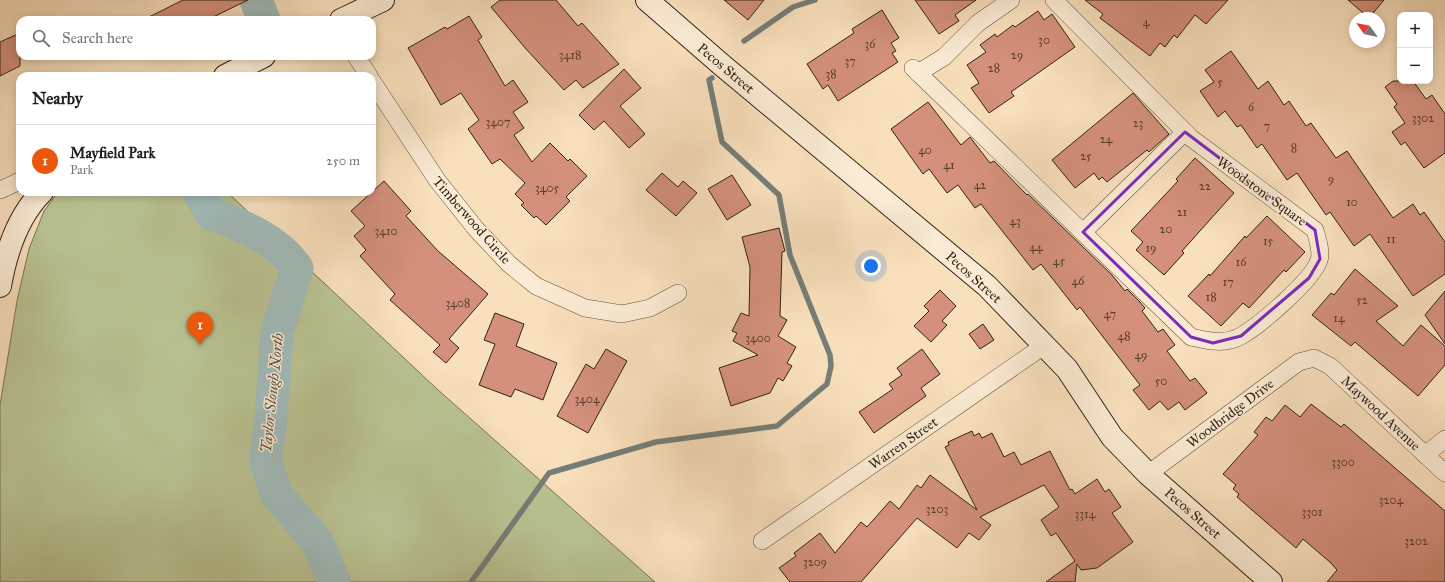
<!DOCTYPE html>
<meta charset="utf-8">
<style>
:root{--surface:#fff;--page:#f2f2f2;--text:#202124;--muted:#757577;--line:#e0e0e0;--accent:#ea580c}
body{margin:0;font-family:"IM FELL Great Primer",serif;background:var(--page);color:var(--text)}
.controls{position:absolute;right:12px;top:12px;display:grid;overflow:hidden;border-radius:8px;box-shadow:0 2px 10px #0003}
.controls button{width:36px;height:36px;display:grid;place-items:center;padding:0;border:0;border-bottom:1px solid var(--line);background:var(--surface);color:var(--text);font:20px sans-serif}
.compass{position:absolute;left:1349px;top:12px;width:36px;height:36px;border-radius:50%;background:var(--surface);box-shadow:0 2px 10px #0003;rotate:303deg}
.you{position:absolute;left:871px;top:266px;width:14px;height:14px;margin:-10px;border:3px solid #fff;border-radius:50%;background:#1a73e8;box-shadow:0 0 0 6px #1a73e833}
.badge{display:grid;place-items:center;width:26px;height:26px;border-radius:50%;background:var(--accent);color:#fff;font-size:13px;font-weight:700}
.pin{position:absolute;translate:-50% -33px;filter:drop-shadow(0 1px 2px #0008)}
.pin::after{content:'';position:absolute;top:21px;width:14px;height:12px;background:inherit;clip-path:polygon(0 0,100% 0,50% 100%)}
.list{margin:0;padding:0;list-style:none}
h2{display:flex;justify-content:space-between;align-items:center;height:52px;margin:0;padding:0 16px;font-size:17px}
h2 small{font-size:13px;font-weight:400;color:var(--muted)}
.list li{display:grid;grid-template-columns:26px 1fr auto;gap:12px;align-items:center;box-sizing:border-box;height:72px;padding:0 16px;border-top:1px solid var(--line)}
.list b{display:block;font-size:15px;white-space:nowrap}
.list p{margin:0;font-size:13px;white-space:nowrap;color:var(--muted)}
.list em{font-size:13px;font-style:normal;color:var(--muted)}
.icon{flex:none;width:22px;height:22px;fill:none;stroke:currentColor;stroke-width:2;stroke-linecap:round;stroke-linejoin:round}
.map{position:relative;flex:none;width:1445px;height:582px;overflow:hidden}
.search{position:absolute;background:var(--surface);box-shadow:0 2px 10px #0003;left:16px;top:16px;width:360px;height:44px;display:flex;align-items:center;gap:10px;box-sizing:border-box;padding:0 14px;border-radius:12px;color:var(--muted);font-size:15px}
.panel{position:absolute;background:var(--surface);box-shadow:0 2px 10px #0003;left:16px;top:72px;width:360px;height:124px;border-radius:12px}
.map>svg:first-child{display:block}
.green{fill:#bac393;stroke:#767354}
.lines{fill:none;stroke-linecap:round;stroke-linejoin:round}
.stream{stroke:#757e78;stroke-width:5.5}
.river{stroke:#a1bbba;stroke-width:33}
.building{fill:#d4907c;stroke:#322314}
.street-casing{stroke:#64523e;stroke-width:18}
.secondary-casing{stroke:#322314;stroke-width:24}
.street{stroke:#fbebd4;stroke-width:17}
.secondary{stroke:#fbebd4;stroke-width:22}
.marked{fill:none;stroke:#7b2cbf;stroke-width:3;stroke-linejoin:round}
.labels{text-anchor:middle;stroke-width:3;stroke-linejoin:round;paint-order:stroke}
.number-label{font-size:12px;fill:#5a3e2e}
.street-label{font-size:14px;fill:#322314;stroke:#fbebd4}
.water-label{font-size:15px;font-style:italic;fill:#535146;stroke:#fbebd4}
</style>
<div class="map">
<svg width="1445" height="582" viewBox="0 0 1445 582">
<rect width="100%" height="100%" fill="#f9e0bd"/>
<filter id="stains"><feTurbulence type="fractalNoise" baseFrequency=".005" numOctaves="4"/><feColorMatrix values="0 0 0 0 .2 0 0 0 0 .09 0 0 0 0 .02 0 0 0 .5 -.17"/></filter>
<radialGradient id="worn" r=".72"><stop offset=".6" stop-color="#630" stop-opacity="0"/><stop offset="1" stop-color="#630" stop-opacity=".3"/></radialGradient>
<path class="green" d="M58,192H227L437,389L655,582H0V405L17,301L29,249L44,211Z"/>
<g class="lines">
<g class="stream">
<path d="M744,41L793,7L815,0"/>
<path d="M471,582L549,473L656,442L777,426L827,384L831,366L830,355L790,255L779,195L722,142L709,80L712,78"/>
</g>
<g class="river">
<path d="M256,0L264,20"/>
<path d="M199,192L211,214C242,225 278,240 297,268L277,332L270,430L265,461L277,495L317,541L334,582"/>
</g>
</g>
<g class="building">
<path d="M183,0H248L207,20H143Z"/>
<path d="M500,0H556L578,26L582,23L619,64L583,88L576,80L564,90L526,49L491,7Z"/>
<path d="M724,0H764L748,20Z"/>
<path d="M915,0H976L955,15L959,21L939,34Z"/>
<path d="M1085,0H1228L1206,24L1195,15L1177,38L1174,35L1165,47L1160,43L1150,56L1100,18L1103,14Z"/>
<path d="M1348,0H1384L1369,18Z"/>
<path d="M882,10L899,38L891,43L896,51L892,53L898,62L838,101L828,85L823,89L807,64L854,33L852,29Z"/>
<path d="M1038,11L1044,20L1052,14L1075,47L1011,92L1014,96L989,113L971,88L979,83L967,65L986,52L980,45L995,34L997,37L1013,25L1015,27Z"/>
<path d="M469,16L482,37L478,40L505,86L513,80L528,102L513,112L524,128L514,135L532,162L550,143L568,161L570,159L587,176L566,197L570,201L546,225L536,216L534,218L521,205L524,203L515,194L525,183L500,159L492,164L468,129L479,120L461,93L441,105L408,48L445,27L447,29Z"/>
<path d="M20,33V66L0,76V42Z"/>
<path d="M1231,51L1258,89L1268,81L1284,105L1289,101L1306,126L1311,123L1336,158L1347,151L1393,218L1413,204L1420,215L1424,212L1445,242V274L1413,296L1370,234L1354,246L1330,212L1326,215L1297,173L1287,180L1262,144L1257,148L1241,125L1237,127L1225,111L1218,117L1200,91L1214,82L1205,70Z"/>
<path d="M624,69L641,88L620,106L645,134L629,148L604,121L594,130L579,115Z"/>
<path d="M1393,81H1413L1426,99L1432,95L1445,114V153L1424,168L1405,142L1401,145L1392,132L1405,123L1394,107L1397,104L1385,87Z"/>
<path d="M1133,93L1169,134L1149,152L1147,150L1107,182L1102,177L1099,180L1094,173L1075,188L1052,160Z"/>
<path d="M928,102L961,145L970,137L990,163L994,161L1027,195L1028,194L1112,275L1125,291L1127,289L1139,301L1145,308L1142,311L1158,332L1163,329L1175,345L1167,351L1190,381L1195,378L1207,393L1185,410L1179,402L1168,410L1160,401L1149,410L1133,390L1140,385L1080,307L1077,310L1041,264L1033,270L981,204L975,208L958,185L947,193L929,169L923,174L891,129Z"/>
<path d="M1195,158L1234,193L1182,251L1184,253L1164,275L1136,250L1143,242L1131,231L1178,181L1176,179Z"/>
<path d="M662,173L678,187L683,181L697,193L676,216L646,190Z"/>
<path d="M732,175L751,205L727,220L708,189Z"/>
<path d="M384,181L411,211L406,216L438,251L488,294L449,339L459,348L446,363L433,352L440,345L390,300L395,294L360,256L366,250L354,236L365,226L351,211Z"/>
<path d="M1267,216L1305,252L1286,272L1284,270L1249,308L1243,303L1221,326L1188,296L1209,274L1210,276L1245,236L1246,238Z"/>
<path d="M779,228L785,251L782,252L780,316L787,320L778,336L796,347L787,363L792,366L783,381L778,378L770,393L731,406L719,368L758,355L733,341L737,333L732,331L741,313L749,316L750,267L742,237Z"/>
<path d="M1355,269L1398,306L1376,321L1403,346L1421,325L1445,346V365L1418,396L1355,342L1351,346L1312,315L1331,293L1334,295Z"/>
<path d="M940,290L956,306L942,321L947,325L931,342L914,326L929,311L924,306Z"/>
<path d="M1445,291V344L1425,315Z"/>
<path d="M495,313L524,324L516,346L557,363L543,400L515,389L511,397L479,385L495,344L484,340Z"/>
<path d="M983,324L994,340L980,349L969,334Z"/>
<path d="M606,349L627,361L588,433L557,416L586,364L594,369Z"/>
<path d="M922,349L940,374L921,388L926,396L874,433L859,412L893,389L889,384L902,375L897,368Z"/>
<path d="M1311,404L1341,427L1344,424L1445,511V582H1327L1337,570L1331,563L1303,539L1296,548L1237,497L1239,494L1233,489L1236,485L1223,474L1258,435L1254,432L1266,417L1272,421L1285,405L1300,417Z"/>
<path d="M972,431L974,436L979,433L982,438L992,433L1004,457L1014,452L1021,465L1050,451L1070,490L1072,489L1075,494L1097,479L1105,492L1109,489L1121,507L1112,513L1133,542L1097,568L1081,570L1077,564L1075,582H1046L1075,561L1056,533L1051,536L1041,520L1059,507L1044,485L980,517L991,525L979,540L969,533L957,548L917,518L861,582H790L779,568L796,556L794,553L820,533L835,553L861,522L867,527L890,501L899,509L917,485L921,488L930,475L977,510L945,447L949,445L948,442Z"/>
</g>
<g class="lines">
<defs>
<g id="street">
<path d="M356,56L369,76"/>
<path d="M913,68L1191,337C1208,341 1225,345 1241,336C1260,325 1313,280 1319,260C1322,252 1317,238 1315,230L1191,138L1054,0"/>
<path d="M918,73L944,57L978,23L1011,0"/>
<path d="M372,81L437,180L476,229L509,264L536,286L585,308L622,314L650,308L678,293"/>
<path d="M0,190L20,181"/>
<path d="M1083,232L1185,132"/>
<path d="M1425,455L1445,439"/>
<path d="M1148,474L1299,362L1314,358L1330,366L1445,473"/>
<path d="M762,541L1045,345"/>
</g>
<g id="secondary">
<path d="M647,0L723,66L987,286L1067,369L1112,437L1148,474L1271,582"/>
<path d="M341,20L383,0"/>
<path d="M225,76L264,56"/>
<path d="M0,286C6,252 17,217 42,192"/>
</g>
</defs>
<use href="#street" class="street-casing"/>
<use href="#secondary" class="secondary-casing"/>
<use href="#street" class="street"/>
<use href="#secondary" class="secondary"/>
</g>
<path class="marked" d="M1185,132L1315,230L1320,259L1309,278L1241,336L1213,343L1191,337L1083,232Z"/>
<g class="labels">
<g class="number-label">
<text x="1146" y="26">4</text>
<text x="1044" y="44">30</text>
<text x="870" y="48">36</text>
<text x="570" y="59">3418</text>
<text x="1017" y="59">29</text>
<text x="850" y="65">37</text>
<text x="994" y="72">28</text>
<text x="831" y="78">38</text>
<text x="1220" y="86">5</text>
<text x="1251" y="111">6</text>
<text x="1423" y="122">3302</text>
<text x="498" y="126">3407</text>
<text x="1138" y="127">23</text>
<text x="1267" y="130">7</text>
<text x="1106" y="143">24</text>
<text x="1294" y="152">8</text>
<text x="925" y="154">40</text>
<text x="1086" y="160">25</text>
<text x="949" y="169">41</text>
<text x="1331" y="183">9</text>
<text x="980" y="189">42</text>
<text x="1205" y="190">22</text>
<text x="547" y="192">3405</text>
<text x="1352" y="206">10</text>
<text x="1182" y="216">21</text>
<text x="1015" y="225">43</text>
<text x="1166" y="233">20</text>
<text x="386" y="235">3410</text>
<text x="1391" y="243">11</text>
<text x="1268" y="245">15</text>
<text x="1036" y="251">44</text>
<text x="1151" y="252">19</text>
<text x="1059" y="265">45</text>
<text x="1241" y="266">16</text>
<text x="1078" y="285">46</text>
<text x="1228" y="286">17</text>
<text x="1211" y="301">18</text>
<text x="1362" y="304">52</text>
<text x="458" y="307">3408</text>
<text x="1110" y="318">47</text>
<text x="1339" y="322">14</text>
<text x="1124" y="340">48</text>
<text x="758" y="342">3400</text>
<text x="1141" y="359">49</text>
<text x="1161" y="385">50</text>
<text x="587" y="403">3404</text>
<text x="1343" y="466">3300</text>
<text x="1391" y="504">3204</text>
<text x="937" y="513">3203</text>
<text x="1312" y="516">3301</text>
<text x="1085" y="518">3314</text>
<text x="1416" y="545">3202</text>
<text x="815" y="566">3209</text>
</g>
<g class="street-label">
<text transform="translate(726 68) rotate(40)" y="5">Pecos Street</text>
<text transform="translate(1262 191) rotate(36)" y="5">Woodstone Square</text>
<text transform="translate(472 220) rotate(49)" y="5">Timberwood Circle</text>
<text transform="translate(974 277) rotate(42)" y="5">Pecos Street</text>
<text transform="translate(1230 413) rotate(-37)" y="5">Woodbridge Drive</text>
<text transform="translate(1381 413) rotate(43)" y="5">Maywood Avenue</text>
<text transform="translate(903 443) rotate(-35)" y="5">Warren Street</text>
<text transform="translate(1193 513) rotate(41)" y="5">Pecos Street</text>
</g>
<g class="water-label">
<text transform="translate(272 393) rotate(-84)" y="5">Taylor Slough North</text>
</g>
</g>
<rect width="100%" height="100%" filter="url(#stains)"/>
<rect width="100%" height="100%" fill="url(#worn)"/>
</svg>
<div class="controls">
<button>+</button>
<button>−</button>
</div>
<svg class="compass" viewBox="-18 -18 36 36"><path d="M0-13l5 13h-10z" fill="#e53935"/><path d="M0 13l5-13h-10z" fill="#757577"/></svg>
<div class="you"></div>
<div class="pin badge" style="left:200px;top:345px">1</div>
<div class="search"><svg class="icon" aria-label="search" viewBox="0 0 24 24"><circle cx="10" cy="10" r="6"/><path d="M15 15l6 6"/></svg>Search here</div>
<section class="panel">
<h2>Nearby<small></small></h2>
<ul class="list">
<li><span class="badge">1</span><div><b>Mayfield Park</b><p>Park</p></div><em>250 m</em></li>
</ul>
</section>
</div>
